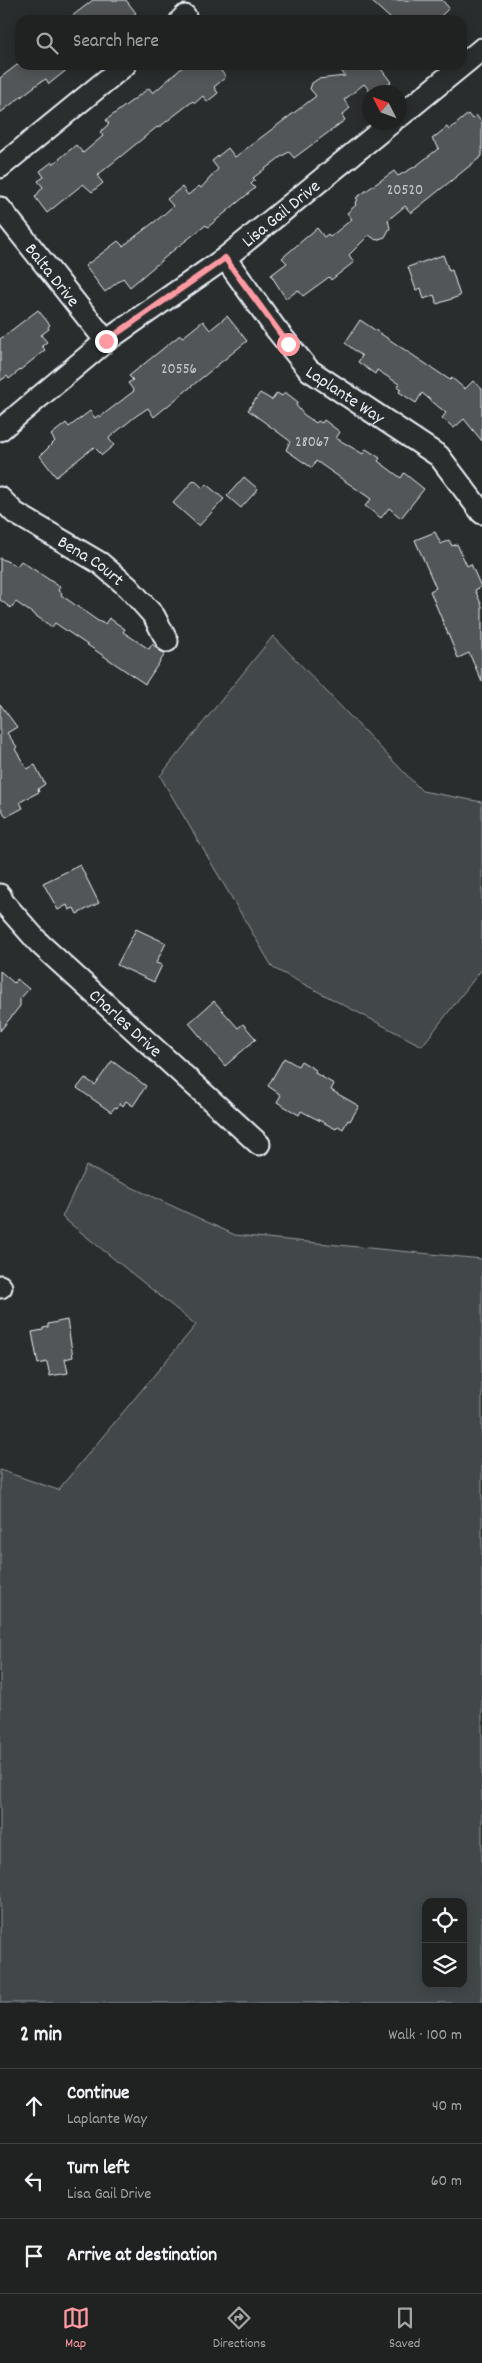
<!DOCTYPE html>
<meta charset="utf-8">
<style>
:root{--surface:#202222;--page:#282a2a;--text:#f1f3f6;--muted:#a2a4a5;--line:#3d3f40;--accent:#ff9aa2}
body{margin:0;font-family:Dekko,sans-serif;background:var(--page);color:var(--text)}
.controls{position:absolute;right:15px;bottom:15px;display:grid;overflow:hidden;border-radius:10px;box-shadow:0 2px 12px #0003}
.controls button{width:45px;height:45px;display:grid;place-items:center;padding:0;border:0;border-bottom:1px solid var(--line);background:var(--surface);color:var(--text);font:25px sans-serif}
.compass{position:absolute;left:362px;top:85px;width:45px;height:45px;border-radius:50%;background:var(--surface);box-shadow:0 2px 12px #0003;rotate:312deg}
.stop{position:absolute;width:15px;height:15px;margin:-11px;border:4px solid #ff9aa2;border-radius:50%;background:#fff}
.stop.end{background:#ff9aa2;border-color:#fff;box-shadow:0 1px 5px #0008}
.list{margin:0;padding:0;list-style:none}
h2{display:flex;justify-content:space-between;align-items:center;height:65px;margin:0;padding:0 20px;font-size:21px}
h2 small{font-size:16px;font-weight:400;color:var(--muted)}
.list li{display:grid;grid-template-columns:32px 1fr auto;gap:15px;align-items:center;box-sizing:border-box;height:75px;padding:0 20px;border-top:1px solid var(--line)}
.list b{display:block;font-size:19px;white-space:nowrap}
.list p{margin:0;font-size:16px;white-space:nowrap;color:var(--muted)}
.list em{font-size:16px;font-style:normal;color:var(--muted)}
.icon{flex:none;width:28px;height:28px;fill:none;stroke:currentColor;stroke-width:2;stroke-linecap:round;stroke-linejoin:round}
.map{position:relative;flex:none;width:482px;height:2003px;overflow:hidden}
.search{position:absolute;background:var(--surface);box-shadow:0 2px 12px #0003;left:15px;right:15px;top:15px;height:55px;display:flex;align-items:center;gap:12px;box-sizing:border-box;padding:0 18px;border-radius:15px;color:var(--muted);font-size:19px}
.sheet{height:290px;background:var(--surface)}
nav{display:flex;justify-content:space-around;align-items:center;box-sizing:border-box;height:70px;border-top:1px solid var(--line);background:var(--surface);font-size:14px;color:var(--muted)}
nav a{display:grid;justify-items:center;gap:2px}
nav .on{color:var(--accent)}
.map>svg:first-child{display:block}
.green{fill:#424648;stroke:#959ca0;fill-rule:evenodd}
.building{fill:#535759;stroke:#e8f1f8}
.lines{fill:none;stroke-linecap:round;stroke-linejoin:round}
.minor-casing{stroke:#e8f1f8;stroke-width:25}
.minor{stroke:#2a2d2e;stroke-width:21}
.route{stroke:#ff9aa2;stroke-width:6}
.labels{text-anchor:middle;stroke-width:4.5;stroke-linejoin:round;paint-order:stroke}
.number-label{font-size:15px;fill:#c3cad0}
.street-label{font-size:18px;fill:#e8f1f8;stroke:#2a2d2e}
</style>
<div class="map">
<svg width="482" height="2003" viewBox="0 0 482 2003">
<rect width="100%" height="100%" fill="#2a2d2e"/>
<filter id="ink" filterUnits="userSpaceOnUse"><feTurbulence type="fractalNoise" baseFrequency=".02" numOctaves="2"/><feDisplacementMap in="SourceGraphic" scale="10" xChannelSelector="R" yChannelSelector="G"/><feConvolveMatrix kernelMatrix="1 2 1 2 8 2 1 2 1" color-interpolation-filters="sRGB"/></filter>
<g filter="url(#ink)">
<g class="green">
<path d="M273,636L422,791L482,802V969L422,1046L273,968L160,776Z"/>
<path d="M86,1166L235,1235L482,1259V2003H0V1470L58,1490L196,1325L62,1217ZM426,1902H463V1984H426Z"/>
</g>
<g class="building">
<path d="M93,0H126L136,13L127,20H67Z"/>
<path d="M370,0H442L449,8L437,20H392Z"/>
<path d="M17,65H73L49,84L46,79L39,83L0,113V78Z"/>
<path d="M185,65H216L226,77L214,87L218,93L207,102L203,96L195,103L193,101L158,128L157,127L99,174L98,177L103,183L92,192L83,184L47,213L35,197L43,187L38,181L44,177L40,171L52,162L53,164L76,145L83,153L103,136L100,132L109,124L106,120L149,88L153,93Z"/>
<path d="M337,65H378L391,82L378,92L375,88L370,91L364,84L344,100L350,108L342,115L345,120L294,158L289,152L282,156L253,178L255,180L251,184L255,188L208,227L206,225L175,249L130,287L123,278L105,292L85,266L118,241L123,246L162,216L173,206L167,199L182,187L188,195L199,186L201,188L218,169L212,161L228,148L235,157L303,106L316,96L310,89L312,83L318,79L345,76Z"/>
<path d="M468,114L472,119L476,115L482,123V156L411,213L405,206L388,220L390,228L385,237L376,240L369,235L349,255L354,262L331,280L329,277L303,296L298,290L286,299L271,275L287,263L282,258L317,228L324,237L328,234L330,237L352,219L347,213L356,205L355,203L358,200L356,198L394,171L398,176L416,166L439,148L432,139L447,127L449,130Z"/>
<path d="M443,255L449,271L452,270L460,296L437,304L434,295L424,299L421,288L416,290L408,267Z"/>
<path d="M38,310L50,325L48,327L49,329L41,335L47,342L42,346L45,350L9,379L7,376L0,381V339Z"/>
<path d="M227,316L247,341L154,417L148,408L136,416L110,437L109,439L114,445L102,455L94,447L56,477L40,456L55,441L51,435L66,423L69,427L90,411L95,418L99,415L100,417L134,391L128,383L133,380L129,376L160,351L180,335L183,337L203,321L210,330Z"/>
<path d="M360,320L450,380L452,378L465,389L473,381L482,389V441L464,419L454,428L442,418L446,413L422,393L416,403L399,392L401,389L397,387L399,384L377,370L375,374L358,362L362,356L345,343Z"/>
<path d="M285,392L298,402L296,405L303,414L316,423L318,421L322,423L324,420L340,432L336,438L363,454L366,449L380,458L378,461L401,478L404,473L424,489L401,518L389,508L381,518L365,506L371,499L316,461L312,468L286,450L290,441L248,410L260,393L272,400L277,393L282,396Z"/>
<path d="M244,477L258,489L241,508L227,496Z"/>
<path d="M194,480L203,488L206,484L224,499L199,526L173,503Z"/>
<path d="M435,532L441,544L449,540L452,546L457,544L467,566L471,564L481,587L475,590L482,606V682L469,653L458,658L430,591L436,588L415,540Z"/>
<path d="M0,558L17,566L21,561L60,587L58,590L62,593L61,595L98,621L105,624L109,618L125,629L123,632L149,649L152,644L165,654L145,684L55,623L52,627L16,602L11,608L0,600Z"/>
<path d="M0,704L17,727L7,733L17,747L15,749L27,769L35,765L45,784L38,789L39,792L20,802L23,808L6,817L0,806Z"/>
<path d="M80,865L99,903L77,914L74,908L69,910L67,905L58,910L43,883Z"/>
<path d="M136,929L166,943L156,963L162,965L154,982L117,965Z"/>
<path d="M0,971L14,983L17,979L29,989L20,999V1006L0,1031Z"/>
<path d="M214,1001L238,1028L243,1024L256,1039L225,1066L189,1023Z"/>
<path d="M284,1058L298,1066L301,1061L316,1070L315,1073L334,1084L331,1090L359,1106L350,1121L348,1120L343,1129L338,1126L336,1129L301,1111L299,1115L277,1102L281,1095L268,1086Z"/>
<path d="M112,1061L146,1086L133,1106L126,1101L123,1106L120,1103L117,1108L115,1107L111,1112L77,1088L85,1078L95,1085Z"/>
<path d="M67,1320L73,1357L65,1359L68,1373L50,1376L47,1362L38,1364L32,1332L43,1330V1328L48,1327V1324Z"/>
</g>
<g class="lines">
<defs>
<g id="minor">
<path d="M181,20L185,16"/>
<path d="M400,116L482,49"/>
<path d="M0,167L125,65"/>
<path id="s1" d="M0,208L106,341"/>
<path id="s2" d="M225,258L275,328L309,370L439,456L482,513"/>
<path id="s3" d="M0,430L106,341L225,258L392,122"/>
<path id="s4" d="M0,498L15,513L100,563L128,587L154,616L167,641"/>
<path id="s5" d="M0,895L3,902L40,944L259,1144"/>
<path d="M0,1286L1,1287"/>
</g>
</defs>
<use href="#minor" class="minor-casing"/>
<use href="#minor" class="minor"/>
</g>
</g>
<g class="lines" filter="url(#ink)">
<path class="route" d="M106,341L225,258L288,344"/>
</g>
<g class="labels">
<g class="number-label">
<text x="405" y="194">20520</text>
<text x="179" y="373">20556</text>
<text x="312" y="446">28067</text>
</g>
<g class="street-label">
<text dy="6" stroke="none"><textPath href="#s3" startOffset="355">Lisa Gail Drive</textPath></text>
<text dy="6" stroke="none"><textPath href="#s1" startOffset="85">Balta Drive</textPath></text>
<text dy="6" stroke="none"><textPath href="#s2" startOffset="184">Laplante Way</textPath></text>
<text dy="6" stroke="none"><textPath href="#s4" startOffset="111">Bena Court</textPath></text>
<text dy="6" stroke="none"><textPath href="#s5" startOffset="180">Charles Drive</textPath></text>
</g>
</g>
</svg>
<div class="controls">
<button><svg class="icon" aria-label="locate" viewBox="0 0 24 24"><circle cx="12" cy="12" r="6"/><path d="M12 2v4M12 18v4M2 12h4M18 12h4"/></svg></button>
<button><svg class="icon" aria-label="layers" viewBox="0 0 24 24"><path d="M12 4l9 5-9 5-9-5zM3 14l9 5 9-5"/></svg></button>
</div>
<svg class="compass" viewBox="-18 -18 36 36"><path d="M0-13l5 13h-10z" fill="#e53935"/><path d="M0 13l5-13h-10z" fill="#a2a4a5"/></svg>
<div class="stop" style="left:288px;top:344px"></div>
<div class="stop end" style="left:106px;top:341px"></div>
<div class="search"><svg class="icon" aria-label="search" viewBox="0 0 24 24"><circle cx="10" cy="10" r="6"/><path d="M15 15l6 6"/></svg>Search here</div>
</div>
<section class="sheet">
<h2>2 min<small>Walk · 100 m</small></h2>
<ul class="list">
<li><svg class="icon" aria-label="ahead" viewBox="0 0 24 24"><path d="M12 20V5M6 11l6-6 6 6"/></svg><div><b>Continue</b><p>Laplante Way</p></div><em>40 m</em></li>
<li><svg class="icon" aria-label="left" viewBox="0 0 24 24"><path d="M17 20v-9H6M10 6l-5 5 5 5"/></svg><div><b>Turn left</b><p>Lisa Gail Drive</p></div><em>60 m</em></li>
<li><svg class="icon" aria-label="arrive" viewBox="0 0 24 24"><path d="M6 21V4h12l-3 4 3 4H6"/></svg><div><b>Arrive at destination</b></div></li>
</ul>
</section>
<nav>
<a class="on"><svg class="icon" aria-label="map" viewBox="0 0 24 24"><path d="M3 6l6-2 6 2 6-2v14l-6 2-6-2-6 2zM9 4v14M15 6v14"/></svg>Map</a>
<a><svg class="icon" aria-label="directions" viewBox="0 0 24 24"><path d="M12 3l9 9-9 9-9-9zM9 14v-3h6M13 9l2 2-2 2"/></svg>Directions</a>
<a><svg class="icon" aria-label="saved" viewBox="0 0 24 24"><path d="M7 4h10v16l-5-4-5 4z"/></svg>Saved</a>
</nav>
